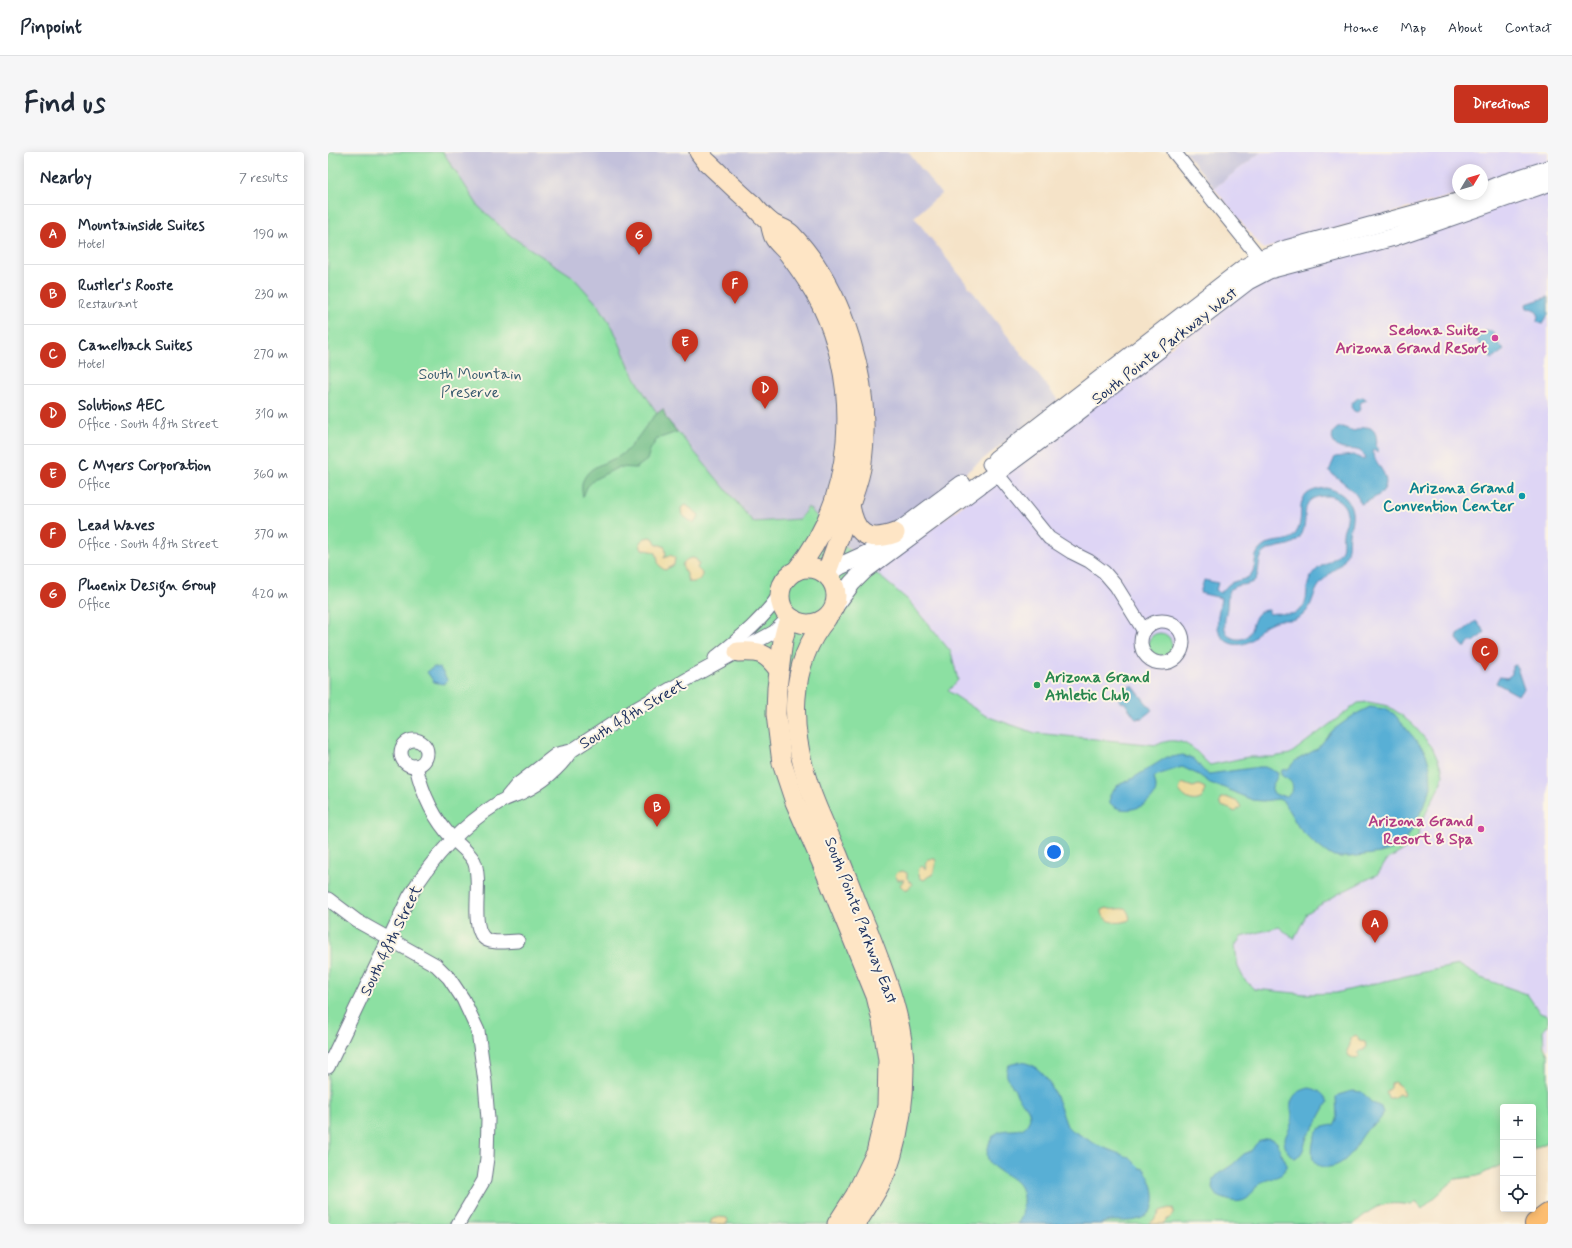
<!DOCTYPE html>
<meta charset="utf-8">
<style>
:root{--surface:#fff;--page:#f6f6f7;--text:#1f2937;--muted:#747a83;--line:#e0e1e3;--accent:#c8321e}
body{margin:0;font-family:Mynerve,sans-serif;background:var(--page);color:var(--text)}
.controls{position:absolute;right:12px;bottom:12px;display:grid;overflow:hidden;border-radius:4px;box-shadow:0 2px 10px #0003}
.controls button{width:36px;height:36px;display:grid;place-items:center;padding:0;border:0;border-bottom:1px solid var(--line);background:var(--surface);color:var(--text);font:20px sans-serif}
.compass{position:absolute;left:1124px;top:12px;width:36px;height:36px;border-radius:50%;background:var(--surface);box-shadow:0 2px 10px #0003;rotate:52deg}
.you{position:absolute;left:726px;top:700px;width:14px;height:14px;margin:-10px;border:3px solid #fff;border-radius:50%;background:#1a73e8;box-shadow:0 0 0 6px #1a73e833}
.badge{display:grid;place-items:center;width:26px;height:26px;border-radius:50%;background:var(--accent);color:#fff;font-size:13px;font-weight:700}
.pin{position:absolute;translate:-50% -33px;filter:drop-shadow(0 1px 2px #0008)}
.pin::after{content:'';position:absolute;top:21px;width:14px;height:12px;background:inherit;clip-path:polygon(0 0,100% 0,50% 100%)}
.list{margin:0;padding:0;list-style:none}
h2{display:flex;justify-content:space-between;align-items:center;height:52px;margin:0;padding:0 16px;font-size:17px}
h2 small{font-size:13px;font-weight:400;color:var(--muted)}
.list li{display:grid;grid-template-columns:26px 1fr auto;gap:12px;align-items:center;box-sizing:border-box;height:60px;padding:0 16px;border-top:1px solid var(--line)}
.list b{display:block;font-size:15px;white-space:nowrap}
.list p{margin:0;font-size:13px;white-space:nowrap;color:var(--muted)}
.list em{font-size:13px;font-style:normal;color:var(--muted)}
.icon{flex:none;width:22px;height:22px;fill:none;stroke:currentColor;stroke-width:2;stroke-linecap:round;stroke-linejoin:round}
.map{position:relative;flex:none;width:1220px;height:1072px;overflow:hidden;border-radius:4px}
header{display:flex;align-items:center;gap:24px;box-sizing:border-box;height:56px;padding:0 20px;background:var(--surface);border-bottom:1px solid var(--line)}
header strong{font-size:19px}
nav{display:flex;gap:22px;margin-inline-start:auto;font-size:14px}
.intro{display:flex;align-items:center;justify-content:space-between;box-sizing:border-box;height:96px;padding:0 24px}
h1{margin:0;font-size:28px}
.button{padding:10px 18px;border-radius:4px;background:var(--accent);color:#fff;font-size:14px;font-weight:700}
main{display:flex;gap:24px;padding:0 24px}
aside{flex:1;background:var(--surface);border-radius:4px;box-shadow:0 2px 10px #0003}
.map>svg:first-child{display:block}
.built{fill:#ded5f5}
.industrial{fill:#c3c1db}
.green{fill:#8ce0a2;stroke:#548880}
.forest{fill:#71be88;stroke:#467673}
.sand{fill:#eeda9e;stroke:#84847e}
.water{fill:#59afd5;stroke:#3a6f9a;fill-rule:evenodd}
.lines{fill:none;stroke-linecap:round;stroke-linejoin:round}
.minor-casing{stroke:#676e83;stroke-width:15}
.tertiary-casing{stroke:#676e83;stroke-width:19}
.secondary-casing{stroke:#676e83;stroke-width:21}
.motorway-casing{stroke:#676e83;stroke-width:24}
.minor{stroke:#fff;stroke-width:13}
.tertiary{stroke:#fff;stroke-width:17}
.secondary{stroke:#fee5c5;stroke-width:19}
.motorway{stroke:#fcbd6f;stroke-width:22}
.hotel-dot{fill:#d1479c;stroke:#fcf5e5;stroke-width:1.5}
.culture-dot{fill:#0f9aa8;stroke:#fcf5e5;stroke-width:1.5}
.leisure-dot{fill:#2e9e5b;stroke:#fcf5e5;stroke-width:1.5}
.labels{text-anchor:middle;stroke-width:4;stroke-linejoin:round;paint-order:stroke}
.hotel-label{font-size:16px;font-weight:bold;fill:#b23c85;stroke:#fcf5e5;text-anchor:end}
.street-label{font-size:16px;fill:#1b2f5e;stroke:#fcf5e5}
.park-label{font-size:16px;fill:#375b6f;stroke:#fcf5e5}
.culture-label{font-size:16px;font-weight:bold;fill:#0d838f;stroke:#fcf5e5;text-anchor:end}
.leisure-label{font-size:16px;font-weight:bold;fill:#27864d;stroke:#fcf5e5;text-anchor:start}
</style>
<header>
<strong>Pinpoint</strong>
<nav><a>Home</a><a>Map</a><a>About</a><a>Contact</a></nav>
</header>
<div class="intro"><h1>Find us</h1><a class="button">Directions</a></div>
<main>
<aside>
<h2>Nearby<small>7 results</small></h2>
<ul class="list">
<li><span class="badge">A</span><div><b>Mountainside Suites</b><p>Hotel</p></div><em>190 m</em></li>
<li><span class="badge">B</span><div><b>Rustler's Rooste</b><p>Restaurant</p></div><em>230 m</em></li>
<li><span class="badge">C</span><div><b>Camelback Suites</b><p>Hotel</p></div><em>270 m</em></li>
<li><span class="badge">D</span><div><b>Solutions AEC</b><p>Office · South 48th Street</p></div><em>310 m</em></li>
<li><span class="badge">E</span><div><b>C Myers Corporation</b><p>Office</p></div><em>360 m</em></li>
<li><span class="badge">F</span><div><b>Lead Waves</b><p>Office · South 48th Street</p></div><em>370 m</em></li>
<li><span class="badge">G</span><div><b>Phoenix Design Group</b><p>Office</p></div><em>420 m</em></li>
</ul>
</aside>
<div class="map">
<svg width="1220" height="1072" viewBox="0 0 1220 1072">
<rect width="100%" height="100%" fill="#fcf5e5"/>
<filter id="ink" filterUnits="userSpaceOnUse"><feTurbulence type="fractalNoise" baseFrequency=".025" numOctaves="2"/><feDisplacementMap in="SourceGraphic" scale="8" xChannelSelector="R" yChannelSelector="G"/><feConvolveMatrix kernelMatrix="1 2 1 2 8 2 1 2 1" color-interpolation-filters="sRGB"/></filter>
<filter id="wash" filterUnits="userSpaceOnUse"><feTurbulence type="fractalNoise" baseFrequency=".012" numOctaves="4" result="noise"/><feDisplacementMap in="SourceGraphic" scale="16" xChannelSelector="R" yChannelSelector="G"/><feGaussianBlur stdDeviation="0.9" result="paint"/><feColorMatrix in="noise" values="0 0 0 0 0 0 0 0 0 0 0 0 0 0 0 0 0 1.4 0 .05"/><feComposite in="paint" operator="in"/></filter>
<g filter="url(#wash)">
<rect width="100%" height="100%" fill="#f5e3c8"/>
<g class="built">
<path d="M933,0H1220V14L1154,36V18H1130V42L935,97L886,36Z"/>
<path d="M1220,36V899L1214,888L1010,850L916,839L901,787L996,751L1017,737L1050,722L1057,710L964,607L880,617L809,607L487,633L523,438L933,127Z"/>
</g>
<g class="industrial">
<path d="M115,0H580L613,42L586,65L730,248L602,349L537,412L480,356L472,367L425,370L338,266L335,257L329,261L316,241L302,215L285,176L244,124L184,85L151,55Z"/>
<path d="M857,0H933L886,36Z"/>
</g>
<g class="green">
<path d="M0,0H115L151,55L184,85L244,124L271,154L285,176L302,216L316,241L329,261L321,272L338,266L425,370L472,367L480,355L523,400L580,448L623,500L630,528L620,539L658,564L707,581L829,593C844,585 858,589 870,601C874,605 877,609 882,613L920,605H945L962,602L1030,551L1040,550L1060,554L1072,562L1086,574L1104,595L1114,617L1115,624L1111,635L1093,671L1090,684L1084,691L1076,698L1059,708L1050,722L1010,742L979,761L966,787L951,775L913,785L907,794L910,815L916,827L926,837L977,842L1008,841L1082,823L1131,813L1153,826L1199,842L1212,861L1220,864V874L1215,878L1216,895L1220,903V990L1205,997V955H1175V1012L1150,1024L1127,1027L1094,1057L1088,1049L1084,1053C1055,1049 1047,1053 1026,1072H0Z"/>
<circle cx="832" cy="493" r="12"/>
</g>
<path class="forest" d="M335,257L338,266L349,280L329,287L322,298L319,308L308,316L291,315L267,327L259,335L255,345C253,336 253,329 259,322C266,312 286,309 296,301C311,288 320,266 335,257Z"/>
<g class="sand">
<path d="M358,353L370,362L371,364L368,369L365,371L354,363L353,356Z"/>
<path d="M322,385L326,387L329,393H333L337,395L338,401L336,406L343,403L347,406L346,413L337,418C328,414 331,408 328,401C323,398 318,399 313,396L312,390L317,386Z"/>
<path d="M365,406L368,407L371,412L369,416L374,421C374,428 368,431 361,430L359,426V422L354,414C355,409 360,406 365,406Z"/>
<path d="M854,631L865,635L871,633L877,636L874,646C865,652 856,646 851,638Z"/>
<path d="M898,645L910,650L913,655L907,660C902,656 897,656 892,653V648L893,646Z"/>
<path d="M601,707H607L608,709L605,723L601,724L596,728L592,726L590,718L594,714L598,717L599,715L597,711Z"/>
<path d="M575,719L579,721V726L584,732L580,737H576L572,733L576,728H570L567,723L570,720Z"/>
<path d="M779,756C789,761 799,749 802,767C796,773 773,772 774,758Z"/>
<path d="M1028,883L1030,885L1031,889L1037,890L1038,894L1036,898L1031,899V905L1028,907L1021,904L1019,899L1022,893V886Z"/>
<path d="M1066,930L1073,935L1076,943L1074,944L1071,942L1065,946H1060L1058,940L1063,936V931Z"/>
<path d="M841,1056L845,1057C848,1065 838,1066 835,1072H821L829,1065L832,1059Z"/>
<path d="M392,1065L399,1066L400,1069L398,1072H382L384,1067Z"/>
</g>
<g class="water">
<path d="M1220,145V162L1215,172L1209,170L1210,162L1206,157L1199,156L1198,152Z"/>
<path d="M1158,179H1164L1167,184L1166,187L1176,198L1164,207L1149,189L1150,185Z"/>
<path d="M1035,245L1039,248L1033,250L1032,253L1033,257L1029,260L1026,259L1023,255L1024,251L1030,246Z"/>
<path d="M1014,275L1026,279C1029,278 1032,276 1036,275C1048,274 1050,286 1048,295L1051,298L1049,300L1045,298L1044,300C1047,308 1051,313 1055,320C1065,339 1047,346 1033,352C1027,336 1013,330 1001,319L1007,305L1025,303L1036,308L1038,305L1032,299C1025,296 1017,299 1010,295C1001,289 1003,276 1014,275Z"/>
<path d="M998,336C1014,339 1026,350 1024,367C1024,372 1021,377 1021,382C1020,391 1021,398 1017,406C1011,416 999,422 992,432C984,442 985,455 975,463C968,469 960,468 952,468C946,469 940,472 935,475C929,479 927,487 920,490C908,496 893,491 890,476C888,467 892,455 893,446L872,441L876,428L890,431L888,438L892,441C897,438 898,433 903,431C911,427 919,429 924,421C930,410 923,403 936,394C946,386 961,393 968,381C980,362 960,340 998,336ZM1001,344C1012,346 1021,356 1019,368C1018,373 1015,377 1015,382C1014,390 1017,396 1011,402C1003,411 989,413 983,425C976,435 982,450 972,458C963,466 952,459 942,462L941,461V458C918,457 931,490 908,487C892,484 897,467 899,456C900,450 898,441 904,436C911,431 920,435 927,428C933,420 928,407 937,400C947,393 959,396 968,389C988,373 962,343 1001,344Z"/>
<path d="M1148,469L1157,480L1146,490H1142L1139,492L1138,495H1136L1129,487L1130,483Z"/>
<path d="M1188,513L1196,537L1190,543L1168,531L1171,525L1179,526L1184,522V514Z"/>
<path d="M106,515L112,516L120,529L115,532L106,530L99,520Z"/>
<path d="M804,533L824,558L813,567L812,565L809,568L796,550L794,551L791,548L793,546L791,543Z"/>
<path d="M1042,555L1057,557L1066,562L1097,599L1102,615L1103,635L1100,644L1085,677L1072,693L1062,698L1052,701L1021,705H1012L1002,703L986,691L971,676L955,649L950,647L935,649L924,648L894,635L882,631L871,623L854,615L829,623L826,626C827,629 828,633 828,636C827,655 793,665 782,651V643L790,633L802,628L839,605C845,606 850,603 856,603L857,605C870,603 870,618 881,622L931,615H937L950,621C950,628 937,638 949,643C953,644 955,643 959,644L964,640C967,629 960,628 953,623L954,618L960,617L967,609L989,597L1005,578L1026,563Z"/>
<path d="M692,910C721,912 730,951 739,974L742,977L769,993L802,1006L812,1016L816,1017C828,1033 834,1062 808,1068C796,1071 784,1066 772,1072H689C694,1066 695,1060 695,1052C698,1021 667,1025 660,1007C658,1002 660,997 661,992C669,968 693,986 700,971C706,958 696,954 690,945C688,942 688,939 686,937C681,927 675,924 681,913Z"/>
<path d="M981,936C990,937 996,942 1000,950L985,977C974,985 980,1001 967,1006C964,1005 963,1004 960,1000C951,987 962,981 964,968C965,960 960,954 965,946C968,940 974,938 981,936Z"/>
<path d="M1024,939L1034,940L1043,950L1053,955L1055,962C1051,972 1044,972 1038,979C1030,989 1025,1003 1014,1010C1006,1016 991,1018 986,1009C982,1003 985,982 991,977C996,974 1001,974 1006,973L1009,967L1008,945L1010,943Z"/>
<path d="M941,986C950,988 951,994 953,1001C955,1005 958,1009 958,1013C959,1026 940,1026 932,1031C928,1034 927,1037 924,1041C918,1051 907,1051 897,1047C891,1045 886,1043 884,1036L885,1028L890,1022L904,1013L916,1002L923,999C929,991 929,988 941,986Z"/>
</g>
</g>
<g filter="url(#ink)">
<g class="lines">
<defs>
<g id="minor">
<path d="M846,0L937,113"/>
<path d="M661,312L721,386L743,400L761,409L776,420L788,434L816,479"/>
<circle cx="834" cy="490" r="21"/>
<path d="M387,506C412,486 434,469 452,442"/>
<circle cx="86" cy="601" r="13"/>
<path d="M88,614C94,641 106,667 125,687C132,694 141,700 146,709C155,729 142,769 155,785C162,793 180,789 190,789"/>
<path d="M179,645L189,633L229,602L243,599L301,561L365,524L446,480L459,467"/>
<path d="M0,747L29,769L108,813L121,826L135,847L150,879L157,930L160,967L159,1006L156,1028L130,1072"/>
<path d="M0,915L81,745C103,708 133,674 170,651C178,646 186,644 195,640C214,631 232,616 243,599"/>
</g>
<g id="tertiary">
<path d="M1154,40L1173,32L1220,17"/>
<path d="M668,307L916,116L932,107L958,97L1126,51L1148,42"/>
<path d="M499,423L512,414L543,400L634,332"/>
<path d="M507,454L524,431L537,418L729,276L920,129L941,118L1066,85L1220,31"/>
</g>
<g id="secondary">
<path d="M371,0L378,9C394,24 409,39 425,53C430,59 436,65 442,70C448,75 457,76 463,82C517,139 544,232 534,310C532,327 525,343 520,359C513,380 506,401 498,422"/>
<path d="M442,70C443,75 444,81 446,85C449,91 456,96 460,101C472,117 484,134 493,152C533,236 528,345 468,419"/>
<path d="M522,353C527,382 539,391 567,381"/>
<circle cx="480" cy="444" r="28"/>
<path d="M499,466C459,513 462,578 481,634C489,658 500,680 510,703C520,728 530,755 541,781C558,825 576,869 576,917C576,946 572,976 564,1003C557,1028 542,1050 528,1072"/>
<path d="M465,467L458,476L455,488L449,536L448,562L454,611L467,650L493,709L548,844L554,869L560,908L559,954L548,1001L527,1044L509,1072"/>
<path d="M410,500C431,499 437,500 450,517"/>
</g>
<path id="motorway" d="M1208,1072L1220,1063"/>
</defs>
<use href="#minor" class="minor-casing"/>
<use href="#tertiary" class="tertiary-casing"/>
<use href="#secondary" class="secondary-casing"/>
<use href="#motorway" class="motorway-casing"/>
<use href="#minor" class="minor"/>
<use href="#tertiary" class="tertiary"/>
<use href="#secondary" class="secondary"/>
<use href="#motorway" class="motorway"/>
</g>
</g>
<g class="hotel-dot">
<circle cx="1167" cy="186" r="4"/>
<circle cx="1153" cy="677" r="4"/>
</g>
<circle class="culture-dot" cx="1194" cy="344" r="4"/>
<circle class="leisure-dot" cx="709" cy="533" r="4"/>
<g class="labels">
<g class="hotel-label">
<text x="1159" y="183">Sedona Suite-<tspan x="1159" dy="18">Arizona Grand Resort</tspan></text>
<text x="1145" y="674">Arizona Grand<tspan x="1145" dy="18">Resort &amp; Spa</tspan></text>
</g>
<g class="street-label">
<text transform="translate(836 193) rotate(-38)" y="6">South Pointe Parkway West</text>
<text transform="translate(304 561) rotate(-31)" y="6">South 48th Street</text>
<text transform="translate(534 768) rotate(69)" y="6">South Pointe Parkway East</text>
<text transform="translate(62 788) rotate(-64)" y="6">South 48th Street</text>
</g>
<g class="park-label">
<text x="142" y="227">South Mountain<tspan x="142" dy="18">Preserve</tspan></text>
</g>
<g class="culture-label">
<text x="1186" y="341">Arizona Grand<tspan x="1186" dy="18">Convention Center</tspan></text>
</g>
<g class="leisure-label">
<text x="717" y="530">Arizona Grand<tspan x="717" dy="18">Athletic Club</tspan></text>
</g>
</g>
</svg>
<div class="controls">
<button>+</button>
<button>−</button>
<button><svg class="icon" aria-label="locate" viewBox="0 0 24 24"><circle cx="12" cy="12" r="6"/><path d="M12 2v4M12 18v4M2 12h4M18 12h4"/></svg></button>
</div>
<svg class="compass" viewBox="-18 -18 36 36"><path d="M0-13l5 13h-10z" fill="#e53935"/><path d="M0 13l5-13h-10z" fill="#747a83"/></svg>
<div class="you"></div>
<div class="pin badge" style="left:1047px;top:791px">A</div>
<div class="pin badge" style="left:329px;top:675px">B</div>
<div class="pin badge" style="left:1157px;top:519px">C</div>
<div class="pin badge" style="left:437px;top:257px">D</div>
<div class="pin badge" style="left:357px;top:210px">E</div>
<div class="pin badge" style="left:407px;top:152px">F</div>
<div class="pin badge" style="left:311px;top:103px">G</div>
</div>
</main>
